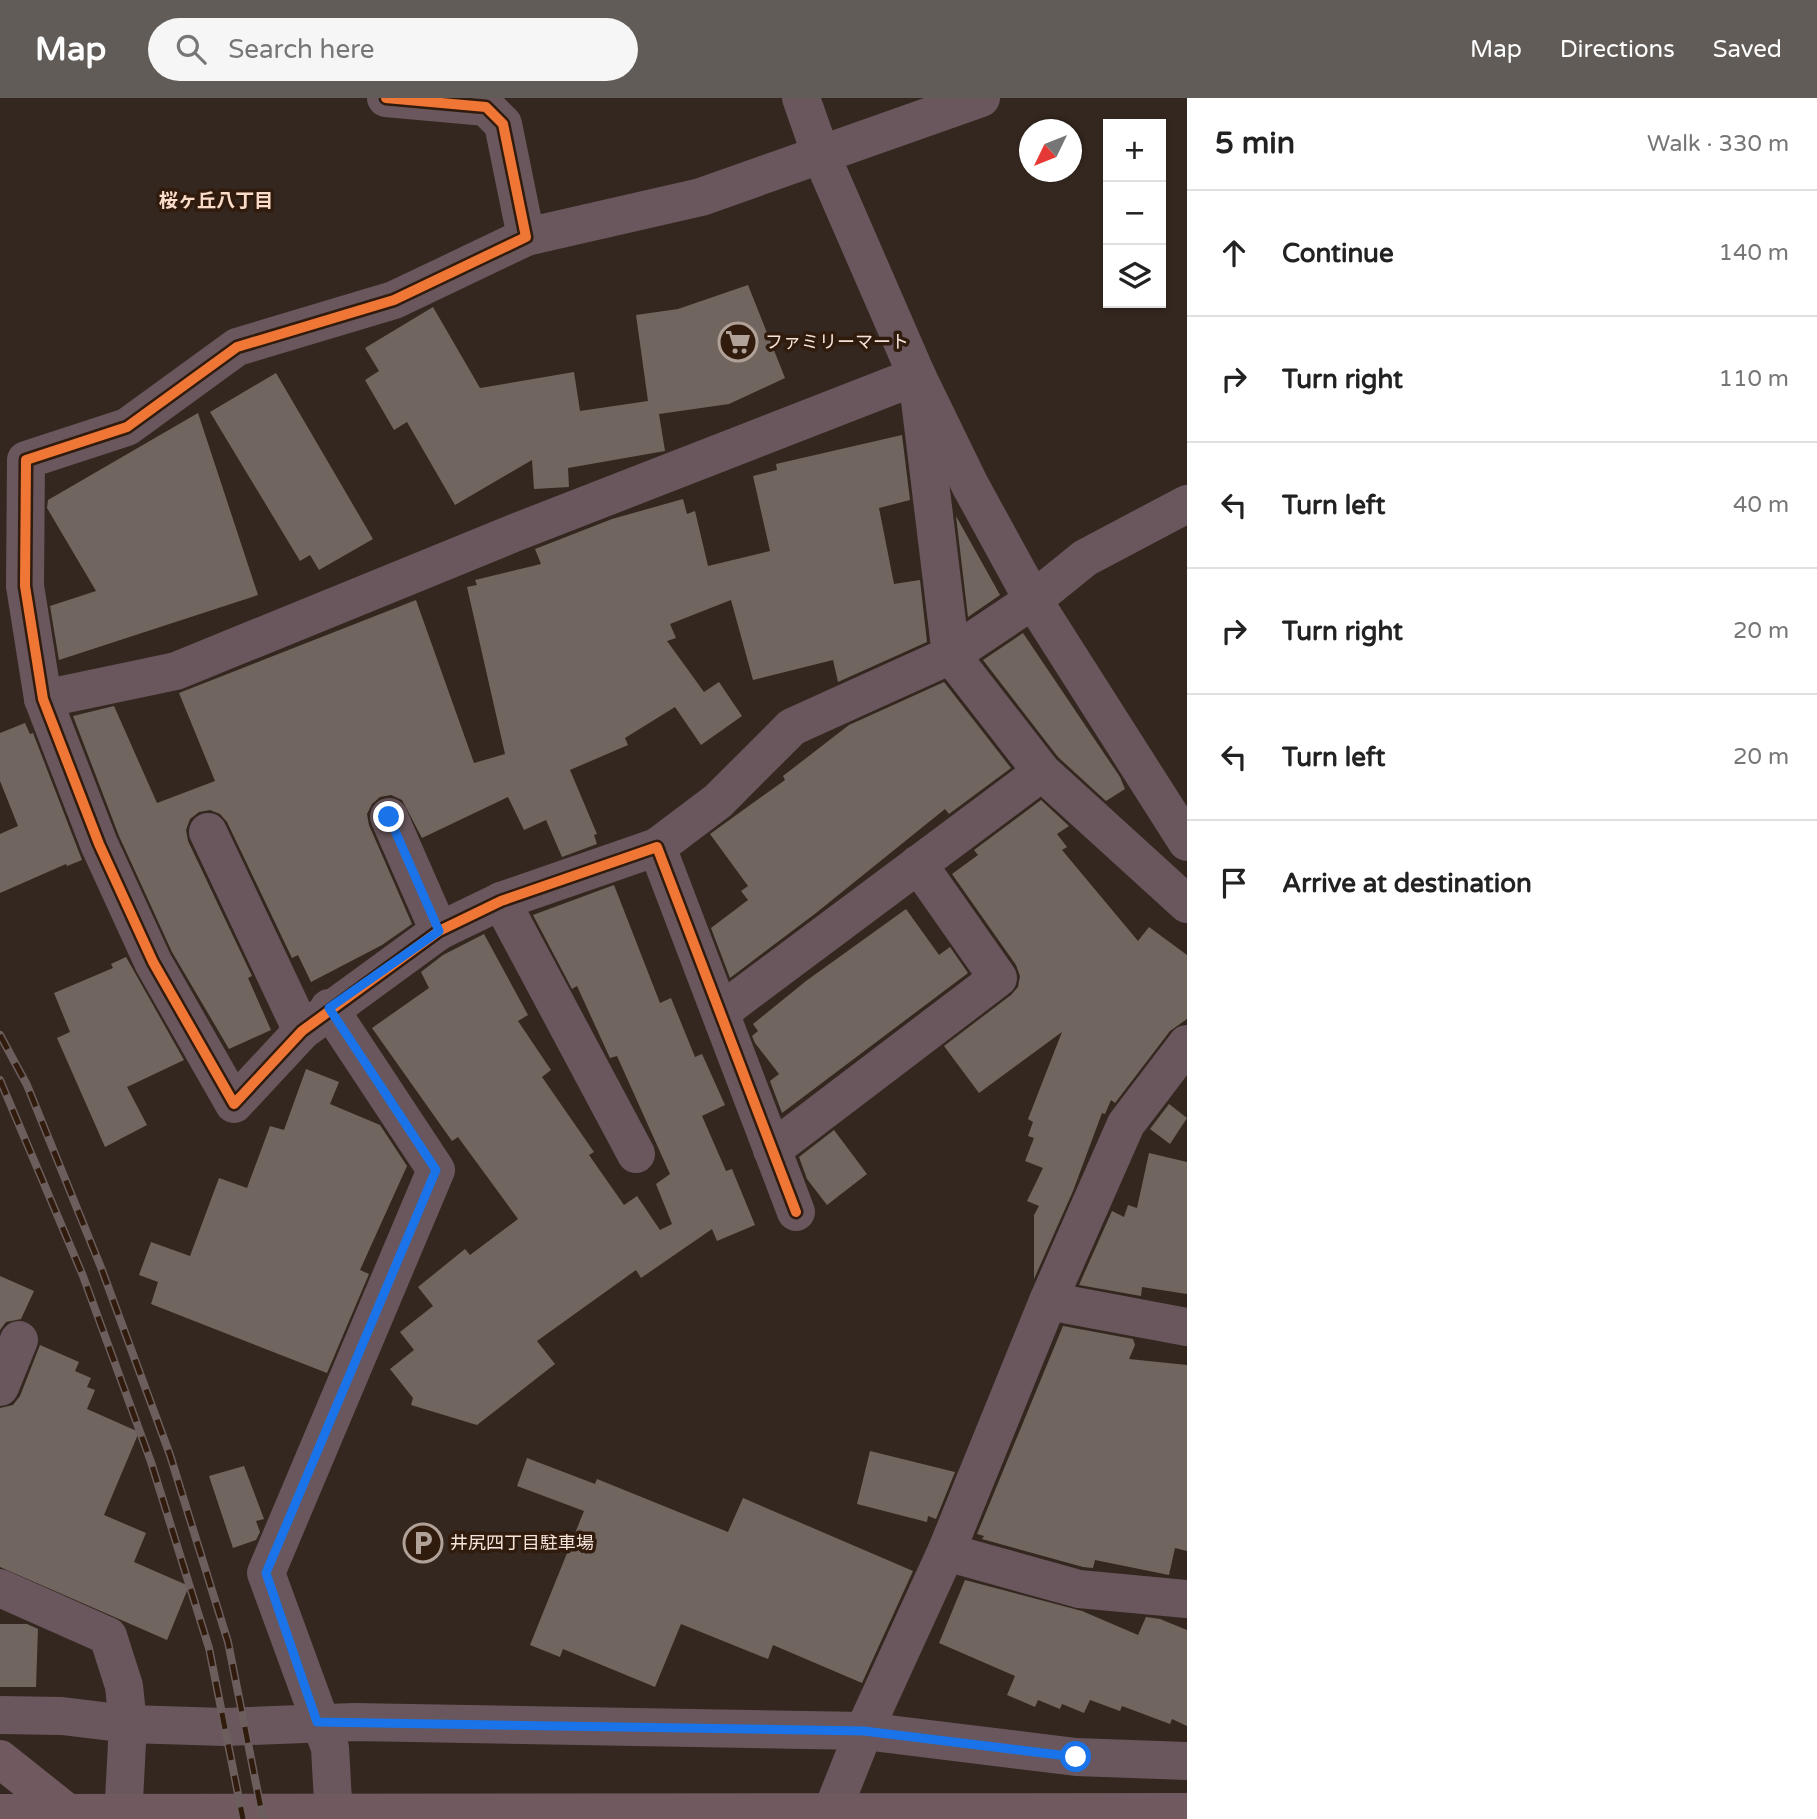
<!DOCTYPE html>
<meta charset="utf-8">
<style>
:root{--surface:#fff;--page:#f6f6f6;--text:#222;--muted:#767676;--line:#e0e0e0;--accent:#625c58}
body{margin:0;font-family:"Varela Round","Noto Sans JP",sans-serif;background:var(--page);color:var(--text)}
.controls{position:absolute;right:21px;top:21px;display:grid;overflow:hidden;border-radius:0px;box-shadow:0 2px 5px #0004}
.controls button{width:63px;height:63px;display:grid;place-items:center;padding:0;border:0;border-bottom:2px solid var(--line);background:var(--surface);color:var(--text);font:35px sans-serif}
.compass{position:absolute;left:1019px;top:21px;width:63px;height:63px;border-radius:50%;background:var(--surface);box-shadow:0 2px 5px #0004;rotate:227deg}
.stop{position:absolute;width:21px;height:21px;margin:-16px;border:5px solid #1a73e8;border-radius:50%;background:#fff}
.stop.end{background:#1a73e8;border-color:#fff;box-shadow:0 2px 7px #0008}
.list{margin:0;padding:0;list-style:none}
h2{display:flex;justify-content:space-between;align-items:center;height:91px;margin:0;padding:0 28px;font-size:30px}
h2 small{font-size:23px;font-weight:400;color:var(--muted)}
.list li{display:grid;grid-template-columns:46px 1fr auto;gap:21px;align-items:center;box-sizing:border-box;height:126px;padding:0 28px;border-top:2px solid var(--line)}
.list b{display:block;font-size:26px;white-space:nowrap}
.list em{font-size:23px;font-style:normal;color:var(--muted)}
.icon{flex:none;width:38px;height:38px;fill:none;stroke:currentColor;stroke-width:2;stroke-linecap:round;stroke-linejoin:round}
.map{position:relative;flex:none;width:1187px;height:1721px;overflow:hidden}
header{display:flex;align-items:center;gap:42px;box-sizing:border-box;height:98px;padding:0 35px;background:var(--accent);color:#fff}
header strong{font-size:33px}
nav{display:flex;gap:38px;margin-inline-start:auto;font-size:24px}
.search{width:490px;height:63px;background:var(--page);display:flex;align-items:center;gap:18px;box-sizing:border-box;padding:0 24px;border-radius:38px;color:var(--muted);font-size:26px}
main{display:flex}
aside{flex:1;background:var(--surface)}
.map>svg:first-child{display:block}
.building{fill:#71665f}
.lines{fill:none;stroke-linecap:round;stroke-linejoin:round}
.minor{stroke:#69575d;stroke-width:38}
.highway{stroke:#705a60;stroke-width:38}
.rail-casing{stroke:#6b5e5d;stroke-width:8}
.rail{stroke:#311b0d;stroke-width:5;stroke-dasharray:16;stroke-linecap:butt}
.cycleway-casing{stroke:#311b0d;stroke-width:15}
.cycleway{stroke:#f07635;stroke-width:10}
.route{stroke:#1a73e8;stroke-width:9}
.labels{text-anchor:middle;stroke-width:7;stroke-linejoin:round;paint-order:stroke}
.poi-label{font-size:18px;fill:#f4e4db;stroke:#311b0d;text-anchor:start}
.neighbourhood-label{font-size:19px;font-weight:bold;fill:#fbdcc9;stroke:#311b0d}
</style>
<header>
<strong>Map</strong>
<div class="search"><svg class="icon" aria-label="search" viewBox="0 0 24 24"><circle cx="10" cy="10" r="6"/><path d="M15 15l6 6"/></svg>Search here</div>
<nav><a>Map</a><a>Directions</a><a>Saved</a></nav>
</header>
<main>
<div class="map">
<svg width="1187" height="1721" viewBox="0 0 1187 1721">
<rect width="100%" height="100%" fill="#34271f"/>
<g class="building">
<path d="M748,187L785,280L729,306L659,316L665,353L568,370L569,389L534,391L532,362L455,407L407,324L394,332L365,282L379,273L365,250L433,209L480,290L574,274L580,313L648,303L636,217L678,211Z"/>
<path d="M276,275L373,441L319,472L310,457L300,463L210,314Z"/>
<path d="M198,315L258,497L59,562L50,508L96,493L47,410L48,402Z"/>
<path d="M902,337L910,402L879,410L894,486L920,482L927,544L838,584L833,562L753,582L731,502L670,526L676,540L667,543L704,594L719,584L742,618L701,647L675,609L625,640L628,647L570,672L597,736L594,737L597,746L562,759L546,722L524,732L508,699L422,740L402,702L391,697L380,699L372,706L367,716L369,727L412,826L382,847L311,884L298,857L292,860L227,724L220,716L210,712L199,714L190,721L186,732L188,743L252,878L248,880L271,932L229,951L172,854L119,738L73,618L114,608L157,705L215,683L179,595L416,502L474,665L505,656L467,489L477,487L475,482L541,466L535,451L612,421L683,401L687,416L695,413L708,468L770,453L753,378L777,372L776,366Z"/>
<path d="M956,418L1000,497L968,519Z"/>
<path d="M1023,535L1120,679L1125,691L1106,703L1058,659L983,562Z"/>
<path d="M944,584L1011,670L949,716L945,711L816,815L730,880L711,830L748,802L741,793L748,788L710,736L785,682L783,678L849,627Z"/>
<path d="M25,625L30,636L33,635L82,762L67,768L66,766L0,795V736L18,728L0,683V635Z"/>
<path d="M1041,702L1069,728L1057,736L1067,749L1062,752L1138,843L1149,829L1187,857V921L1170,933L1115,1005L1111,1002L1105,1016L1102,1015L1073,1093L1034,1181V1117L1039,1108L1027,1103L1043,1070L1025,1063L1034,1040L1028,1038L1033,1024L1028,1021L1062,934L979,995L944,948L1011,897L1018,889L1020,878L1016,867L952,776L978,757L974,752Z"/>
<path d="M614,787L660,905L671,900L695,959L702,956L725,1007L702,1018L726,1073L732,1071L755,1127L717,1143L712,1131L641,1180L636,1172L537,1243L555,1266L477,1327L411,1307L413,1300L390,1271L414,1252L400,1234L433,1208L418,1189L465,1151L470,1157L518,1121L458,1039L452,1043L372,930L429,890L421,874L443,857L484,836L528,917L518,923L551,972L542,979L594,1054L589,1057L624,1107L637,1098L660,1132L672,1126L656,1086L670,1076L617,958L610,960L577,888L572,891L533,817Z"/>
<path d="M906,811L939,857L950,849L968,875L782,1015L770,983L779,976L755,945L752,938L758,933L753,926L806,883Z"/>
<path d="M126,859L184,962L127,989L147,1027L105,1049L57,940L70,934L54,895L113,870L111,866Z"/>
<path d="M306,971L339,984L330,1006L380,1027L407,1068L360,1172L369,1176L327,1275L151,1206L158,1184L139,1177L151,1144L190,1158L219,1080L247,1090L270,1028L284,1032Z"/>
<path d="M1169,1006L1187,1020L1170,1046L1150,1031Z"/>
<path d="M834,1032L867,1076L827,1107L807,1081L799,1059Z"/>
<path d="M1149,1055L1187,1064V1196L1142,1189L1141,1198L1079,1187L1112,1113L1124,1119L1128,1107L1137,1110Z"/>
<path d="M0,1178L34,1193L21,1221L6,1224L0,1232Z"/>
<path d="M1063,1228L1133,1241L1135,1247L1129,1261L1187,1267V1453L1175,1450L1169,1477L1095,1462L1093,1470L1083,1469L982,1441L984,1438L977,1436Z"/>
<path d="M40,1247L79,1264L75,1273L91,1280L87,1289L95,1292L87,1311L139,1334L104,1417L146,1435L134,1464L189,1488L167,1542L0,1469V1310L13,1307L20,1298Z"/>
<path d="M870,1353L955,1374L936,1421L928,1418L927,1424L857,1406Z"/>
<path d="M527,1360L595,1386L597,1381L728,1434L743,1400L913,1473L862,1585L773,1547L768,1561L681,1526L655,1589L563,1551L560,1559L530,1547L584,1413L517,1388Z"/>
<path d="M244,1368L264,1421L256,1423L260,1434L256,1442L233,1450L209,1378Z"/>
<path d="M965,1482L1082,1513L1138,1537L1146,1519L1160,1521L1187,1532V1628L1172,1621L1170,1626L1122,1608L1120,1613L1090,1602L1084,1615L1062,1606L1060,1611L1038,1602L1035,1609L1007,1597L1015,1578L939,1545Z"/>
<path d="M0,1526H27L38,1531L36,1589H0Z"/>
</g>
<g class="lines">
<g class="minor">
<path d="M386,0L486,9L503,26L526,139L394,202L237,249L127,329L26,362L25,488L43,601L99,746L153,864L234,1006L302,933L439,833L501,803L657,749L796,1114"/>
<path d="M801,0L821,57L917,278L970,387L1033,502L1187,744"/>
<path d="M526,139L701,99L981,0"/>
<path d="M43,601L176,573L514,435L917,278L951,557L1042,674L1187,806"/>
<path d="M389,719L439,833"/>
<path d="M208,734L302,933"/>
<path d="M657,749L718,703L792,629L951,557L1033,502L1085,460L1187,406"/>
<path d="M501,803L636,1056"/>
<path d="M329,910L436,1072L266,1475L330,1650L334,1721"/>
<path d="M722,913L1042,674"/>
<path d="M772,1052L998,880L918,766"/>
<path d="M1048,1203L1187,1229"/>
<path d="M0,1289L19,1242"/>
<path d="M946,1454L1079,1491L1187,1501"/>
<path d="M0,1490L108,1538L124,1588L128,1626L123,1721"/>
<path d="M0,1617L62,1618L128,1626L225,1629L354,1624L864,1633L1076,1659L1187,1663"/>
<path d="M829,1721L864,1633L946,1454L1048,1203L1126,1026L1187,946"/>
</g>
<g class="highway">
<path d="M0,1661L69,1716"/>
<path d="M0,1715L1187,1714"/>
</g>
<defs>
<g id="rail">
<path d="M0,937L27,987L102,1172L170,1357L228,1544L263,1721"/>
<path d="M0,982L83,1178L151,1364L209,1550L243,1721"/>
</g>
</defs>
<use href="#rail" class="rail-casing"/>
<use href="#rail" class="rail"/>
<defs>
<path id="cycleway" d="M386,0L486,9L503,26L526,139L394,202L237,249L127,329L26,362L25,488L43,601L99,746L153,864L234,1006L302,933L439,833L501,803L657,749L796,1114"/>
</defs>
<use href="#cycleway" class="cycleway-casing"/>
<use href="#cycleway" class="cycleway"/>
</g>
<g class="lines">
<path class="route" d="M389,719L439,833L329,910L436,1072L266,1475L317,1624L864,1633L1076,1659"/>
</g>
<defs>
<symbol id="supermarket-ring" viewBox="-11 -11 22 22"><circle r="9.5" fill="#311b0d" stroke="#b1a299" stroke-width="1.5"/><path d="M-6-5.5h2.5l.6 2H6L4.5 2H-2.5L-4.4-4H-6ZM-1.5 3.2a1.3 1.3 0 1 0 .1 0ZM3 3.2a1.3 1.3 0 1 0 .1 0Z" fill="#b1a299"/></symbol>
<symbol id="parking-ring" viewBox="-11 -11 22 22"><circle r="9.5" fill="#311b0d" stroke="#b1a299" stroke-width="1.5"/><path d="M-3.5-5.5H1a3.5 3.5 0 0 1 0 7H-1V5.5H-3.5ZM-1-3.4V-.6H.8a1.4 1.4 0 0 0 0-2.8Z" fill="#b1a299"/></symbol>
</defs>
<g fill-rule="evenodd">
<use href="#supermarket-ring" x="716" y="222" width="44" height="44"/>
<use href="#parking-ring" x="401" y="1423" width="44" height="44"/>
</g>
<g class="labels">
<g class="poi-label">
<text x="765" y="250">ファミリーマート</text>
<text x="450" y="1451">井尻四丁目駐車場</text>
</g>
<g class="neighbourhood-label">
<text x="216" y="109">桜ヶ丘八丁目</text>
</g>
</g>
</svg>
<div class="controls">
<button>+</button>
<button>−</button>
<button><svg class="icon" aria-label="layers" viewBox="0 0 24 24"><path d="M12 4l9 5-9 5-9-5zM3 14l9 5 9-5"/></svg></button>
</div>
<svg class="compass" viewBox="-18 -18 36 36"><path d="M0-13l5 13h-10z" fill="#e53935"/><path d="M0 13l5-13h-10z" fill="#767676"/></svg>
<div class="stop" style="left:1076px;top:1659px"></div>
<div class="stop end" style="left:389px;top:719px"></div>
</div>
<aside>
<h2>5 min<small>Walk · 330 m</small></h2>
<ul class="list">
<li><svg class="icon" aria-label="ahead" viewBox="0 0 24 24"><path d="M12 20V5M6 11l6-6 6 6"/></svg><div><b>Continue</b></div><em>140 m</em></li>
<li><svg class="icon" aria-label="right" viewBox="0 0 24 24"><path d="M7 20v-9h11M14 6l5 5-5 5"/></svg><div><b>Turn right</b></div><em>110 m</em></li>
<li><svg class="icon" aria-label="left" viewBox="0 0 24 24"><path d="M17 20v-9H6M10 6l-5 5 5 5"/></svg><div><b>Turn left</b></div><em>40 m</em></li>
<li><svg class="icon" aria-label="right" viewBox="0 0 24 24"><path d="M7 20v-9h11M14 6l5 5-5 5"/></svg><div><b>Turn right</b></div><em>20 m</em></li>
<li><svg class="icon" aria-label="left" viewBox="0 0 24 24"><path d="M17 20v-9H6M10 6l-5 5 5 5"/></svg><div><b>Turn left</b></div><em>20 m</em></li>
<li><svg class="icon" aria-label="arrive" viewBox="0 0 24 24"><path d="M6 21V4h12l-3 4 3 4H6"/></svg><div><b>Arrive at destination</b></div></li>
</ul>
</aside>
</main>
